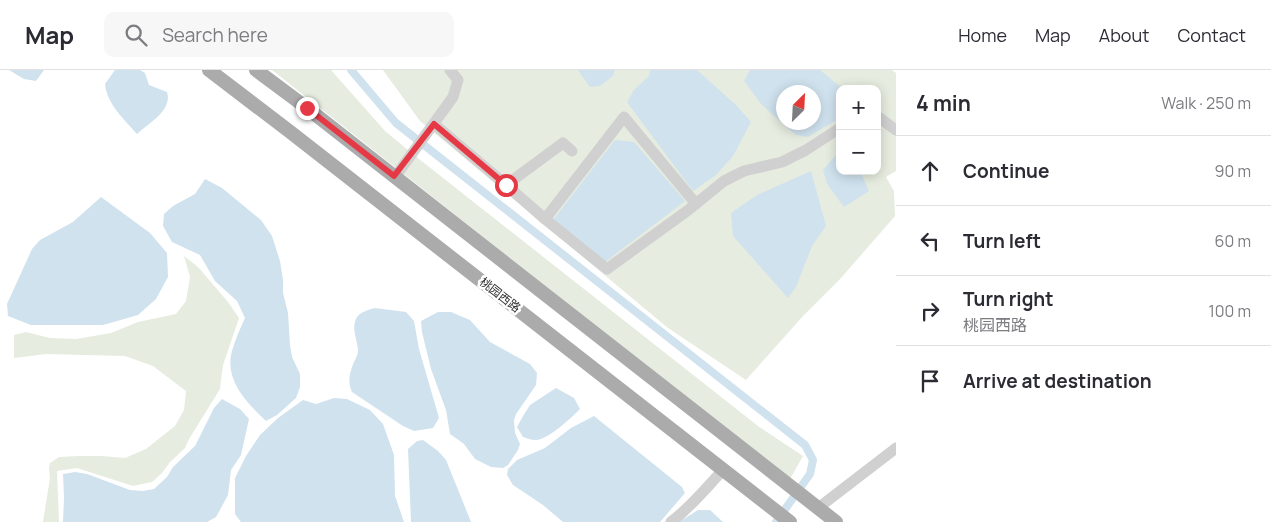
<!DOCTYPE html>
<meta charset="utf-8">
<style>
:root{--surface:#fff;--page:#f7f7f7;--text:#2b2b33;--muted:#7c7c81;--line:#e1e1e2}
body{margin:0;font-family:Manrope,"Noto Sans SC",sans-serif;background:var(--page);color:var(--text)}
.controls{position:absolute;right:15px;top:15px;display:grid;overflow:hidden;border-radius:10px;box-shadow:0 2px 12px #0003}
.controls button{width:45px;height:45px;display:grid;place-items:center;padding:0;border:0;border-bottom:1px solid var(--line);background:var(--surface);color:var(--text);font:25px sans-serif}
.compass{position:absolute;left:776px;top:15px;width:45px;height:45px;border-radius:50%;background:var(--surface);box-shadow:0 2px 12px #0003;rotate:24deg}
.stop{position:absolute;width:15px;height:15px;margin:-11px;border:4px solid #e63946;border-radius:50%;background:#fff}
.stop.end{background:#e63946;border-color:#fff;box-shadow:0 1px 5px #0008}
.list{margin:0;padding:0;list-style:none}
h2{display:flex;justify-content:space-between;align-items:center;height:65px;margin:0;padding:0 20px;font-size:21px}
h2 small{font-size:16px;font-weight:400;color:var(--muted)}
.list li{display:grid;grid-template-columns:32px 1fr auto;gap:15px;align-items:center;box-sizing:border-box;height:70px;padding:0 20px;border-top:1px solid var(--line)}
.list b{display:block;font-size:19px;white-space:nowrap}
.list p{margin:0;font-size:16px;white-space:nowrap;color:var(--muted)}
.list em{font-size:16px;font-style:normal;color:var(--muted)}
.icon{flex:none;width:28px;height:28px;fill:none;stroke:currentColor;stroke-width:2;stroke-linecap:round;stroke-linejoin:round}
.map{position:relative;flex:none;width:896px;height:452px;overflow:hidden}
header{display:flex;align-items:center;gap:30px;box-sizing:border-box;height:70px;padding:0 25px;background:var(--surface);border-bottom:1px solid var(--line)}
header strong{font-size:24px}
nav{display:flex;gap:28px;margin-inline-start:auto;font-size:18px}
.search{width:350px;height:45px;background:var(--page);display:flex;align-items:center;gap:12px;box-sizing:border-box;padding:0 18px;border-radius:10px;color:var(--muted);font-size:19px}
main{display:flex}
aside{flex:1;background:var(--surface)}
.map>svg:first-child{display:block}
.green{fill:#e6ecdf;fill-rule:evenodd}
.water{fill:#cfe2ee;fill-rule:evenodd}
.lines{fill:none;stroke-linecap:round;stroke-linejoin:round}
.canal{stroke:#cfe2ee;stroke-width:8}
.minor{stroke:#d0d0d0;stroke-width:11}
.major{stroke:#ababab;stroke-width:14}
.route{stroke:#e63946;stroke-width:6}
.labels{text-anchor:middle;stroke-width:5;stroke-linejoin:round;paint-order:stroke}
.street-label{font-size:12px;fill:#333;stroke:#fff}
</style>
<header>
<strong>Map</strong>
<div class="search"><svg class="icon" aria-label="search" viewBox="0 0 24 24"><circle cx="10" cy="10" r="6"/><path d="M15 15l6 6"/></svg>Search here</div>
<nav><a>Home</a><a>Map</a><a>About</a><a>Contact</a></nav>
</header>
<main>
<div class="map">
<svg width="896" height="452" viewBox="0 0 896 452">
<rect width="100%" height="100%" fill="#fff"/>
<g class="green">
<path d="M272,0H331L385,61L419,89L758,356L803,386L790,409Z"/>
<path d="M383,0H892L896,3V101L886,107L894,121L895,146L841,208L803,246L746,310L668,258L420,51ZM840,19H877V101H840ZM784,22H814V52H784Z"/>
<path d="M184,186L198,197L228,232L239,248L223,295L220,319L189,369L185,378L170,392L162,403L152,412L133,416L77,398L57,401L59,452H43L50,408L49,398L50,393L59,387L79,386H101L125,388L146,379L175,356L184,340L186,321L153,296L125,286L46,284L14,288V265L26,262L50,268L76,269L111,263L138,252L176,244L186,231L190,207Z"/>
</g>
<g class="water">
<path d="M9,0H44L36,11L24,9Z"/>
<path d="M115,0H140L145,3L149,15L167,22C173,40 149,53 137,64C124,49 107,34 105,14Z"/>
<path d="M578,0H615L613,6L600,16L590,17Z"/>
<path d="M650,0H697L736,35L751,52L733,86L716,105L693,121L627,32L634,20L649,6Z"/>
<path d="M750,0H820L843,19H840V48L808,67L796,65L761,34L744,11ZM784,22H814V52H784Z"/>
<path d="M615,70L634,72L685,131L605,192L553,150Z"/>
<path d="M836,85L840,88V101H858L861,103L869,121L844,137L827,114L823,100Z"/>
<path d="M811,101L826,156L812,176L796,217L788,228L733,166L731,143L757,125Z"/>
<path d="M205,109L222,118L261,150L272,166L280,191L283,210V223L288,243L290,275L292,287L300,304V317L296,328L277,345L266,351C247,333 224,310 232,281C235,270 240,259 245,248L237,231L215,211L200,185L172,172L163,156L164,144L173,136L195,124Z"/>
<path d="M101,127L150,163L167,183L168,207L156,229L138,245L103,255H31L8,246L7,234L32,179L40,170L73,152Z"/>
<path d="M375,238L406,242L414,251L419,279L439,348L433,358L414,361L403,356L352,322C347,311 350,302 354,292C356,288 358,284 358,281C358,271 351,259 356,249C359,242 368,240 375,238Z"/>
<path d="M438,242H451L470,250L490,272L530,294L537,303L536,315L516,344L514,350L515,363L520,374L518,380L508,395L503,398L491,397L475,389L464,374L450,364L446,340L431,299L422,262L421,251Z"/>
<path d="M556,318L574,328L580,339C572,347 547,371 535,370C531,370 527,368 523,367L517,357L523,346L530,335Z"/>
<path d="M334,328L347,329L370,340L383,354L394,385L395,426L404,452H241L235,444V408L246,386L260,365L278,348L303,330L316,334Z"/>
<path d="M222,329L240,339L249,349L241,385L231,400L228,425L216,447L207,452H63L64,428L63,404L75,402L87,404L130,420L143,421L154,419L167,407L173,397L195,376L214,338Z"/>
<path d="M594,346L682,417L685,423L660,452H563L543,435L513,415L507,405L508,399L517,390L545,378L571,358Z"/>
<path d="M423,370L438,381L446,390L471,452H411L408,379L417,371Z"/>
<path d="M698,440H710L723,452H679Z"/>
</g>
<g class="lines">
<path class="canal" d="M351,0L396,53L805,375L813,390L810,404L776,452"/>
<g class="minor">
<path d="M877,46L896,60"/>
<path d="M434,54L506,115L563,73L572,81"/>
<path d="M395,107L453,27L458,10L450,0"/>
<path d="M506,115L545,149L607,199L687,141L724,111L744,101L782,92L806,80L840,58"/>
<path d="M545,149L624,47L696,134"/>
<path d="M818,438L896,378"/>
<path d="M671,452C691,437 706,418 723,400"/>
</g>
<g class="major">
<path d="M209,0L289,61L790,452"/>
<path d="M256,0L307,38L836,452"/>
</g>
</g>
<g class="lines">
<path class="route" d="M307,38L394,106L434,54L506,115"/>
</g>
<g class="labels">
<g class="street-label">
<text transform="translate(500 225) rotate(38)" y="4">桃园西路</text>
</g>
</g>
</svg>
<div class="controls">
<button>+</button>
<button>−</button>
</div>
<svg class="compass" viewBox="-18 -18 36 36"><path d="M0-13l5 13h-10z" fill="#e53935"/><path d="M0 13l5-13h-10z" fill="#7c7c81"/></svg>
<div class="stop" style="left:506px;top:115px"></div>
<div class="stop end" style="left:307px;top:38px"></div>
</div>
<aside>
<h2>4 min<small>Walk · 250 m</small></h2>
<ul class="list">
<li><svg class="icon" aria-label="ahead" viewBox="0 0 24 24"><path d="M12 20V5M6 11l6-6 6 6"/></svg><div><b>Continue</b></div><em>90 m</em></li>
<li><svg class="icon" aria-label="left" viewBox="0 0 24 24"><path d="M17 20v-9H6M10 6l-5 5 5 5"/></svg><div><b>Turn left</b></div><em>60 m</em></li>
<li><svg class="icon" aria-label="right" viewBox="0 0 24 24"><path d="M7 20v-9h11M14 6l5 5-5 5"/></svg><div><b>Turn right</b><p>桃园西路</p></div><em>100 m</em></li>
<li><svg class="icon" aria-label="arrive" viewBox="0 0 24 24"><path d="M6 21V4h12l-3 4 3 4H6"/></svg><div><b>Arrive at destination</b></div></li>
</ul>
</aside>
</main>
